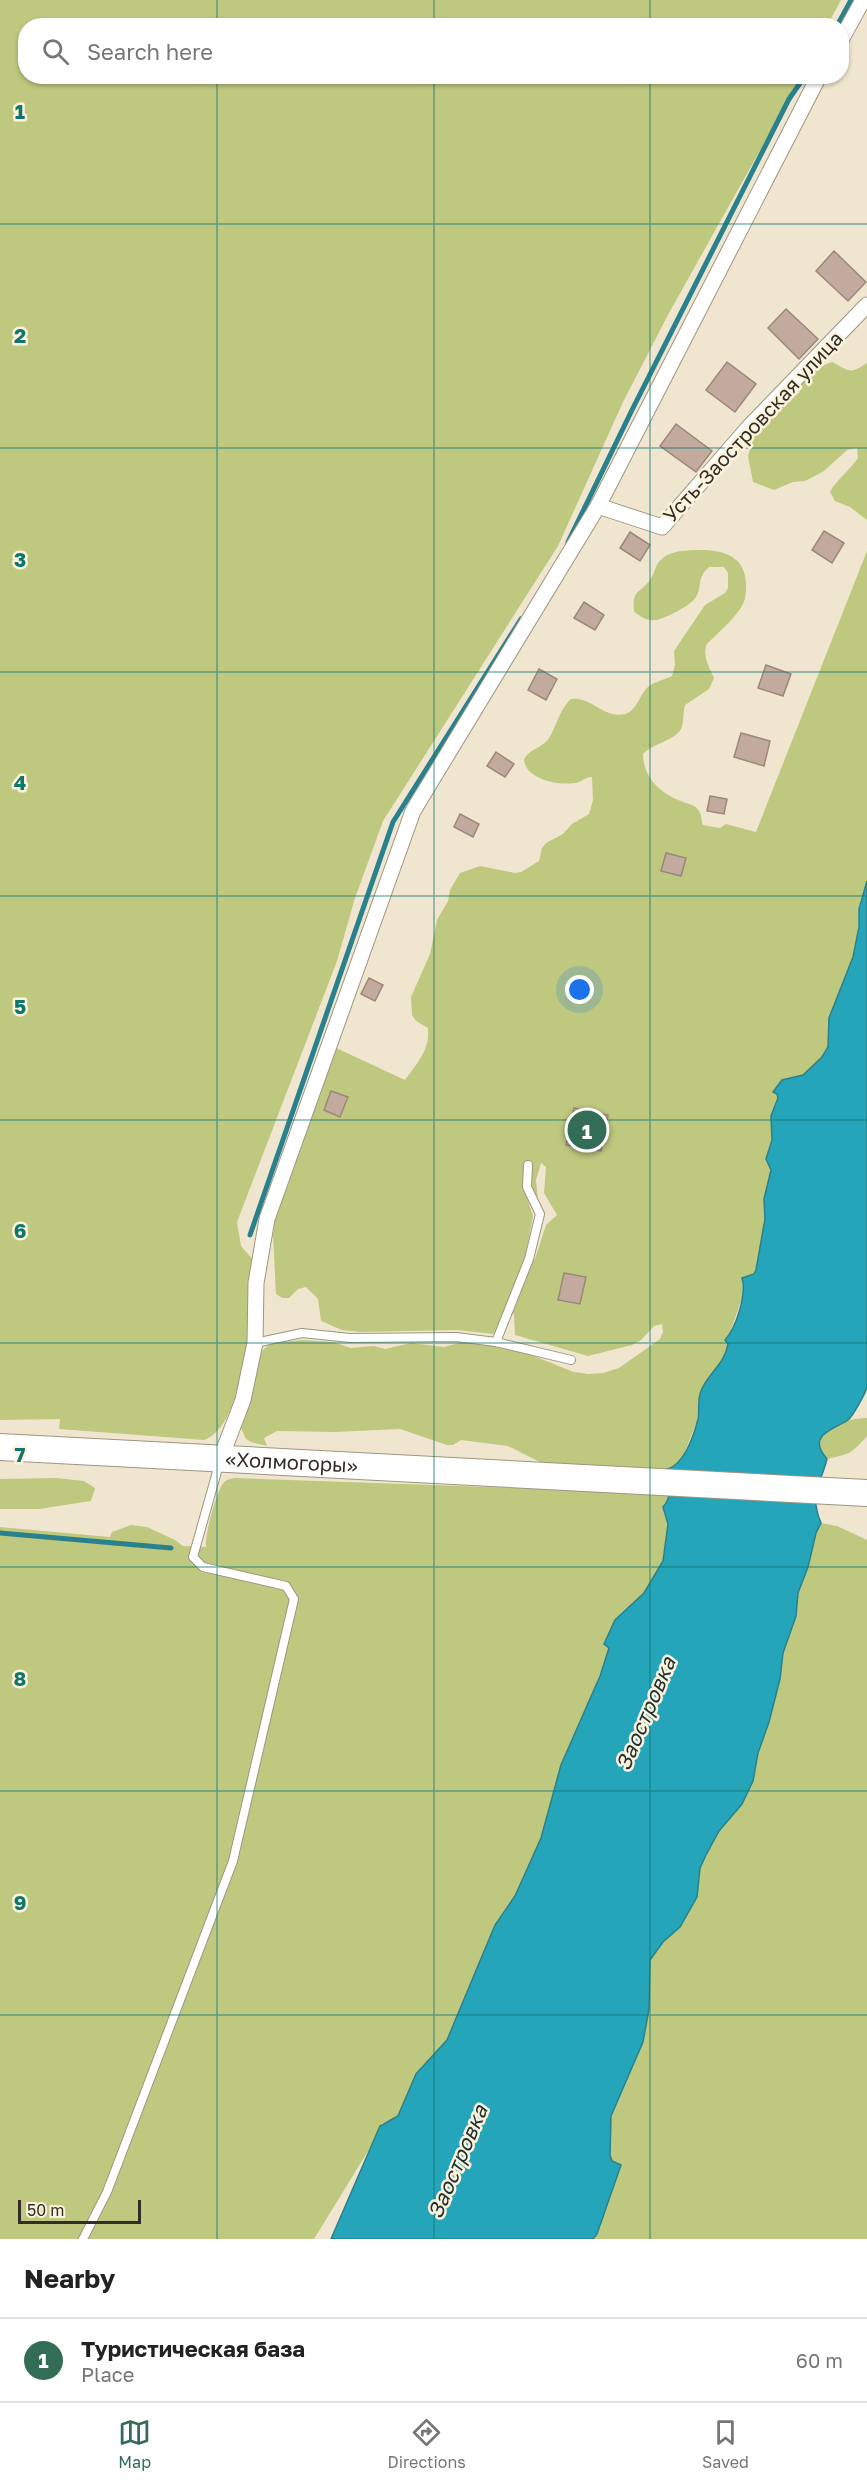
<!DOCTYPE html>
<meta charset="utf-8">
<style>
:root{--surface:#fff;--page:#f6f6f6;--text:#222;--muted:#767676;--line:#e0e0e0;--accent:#336d56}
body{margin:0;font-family:"Golos Text",sans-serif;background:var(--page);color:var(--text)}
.scale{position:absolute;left:18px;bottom:15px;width:123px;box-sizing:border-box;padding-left:6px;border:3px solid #322e25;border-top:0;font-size:16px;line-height:21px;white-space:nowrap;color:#322e25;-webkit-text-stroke:4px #fdf3dc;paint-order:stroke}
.you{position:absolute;left:580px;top:990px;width:21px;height:21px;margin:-15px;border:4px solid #fff;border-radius:50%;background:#1a73e8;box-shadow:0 0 0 9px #1a73e833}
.badge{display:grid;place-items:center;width:39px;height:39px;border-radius:50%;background:var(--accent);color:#fff;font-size:20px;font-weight:700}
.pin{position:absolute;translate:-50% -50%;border:3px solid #fff;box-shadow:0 2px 6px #0006}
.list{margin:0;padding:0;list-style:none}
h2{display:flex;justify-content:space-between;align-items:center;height:78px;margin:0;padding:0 24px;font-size:26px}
h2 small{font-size:20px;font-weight:400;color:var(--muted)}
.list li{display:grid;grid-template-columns:39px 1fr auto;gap:18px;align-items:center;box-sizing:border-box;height:84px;padding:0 24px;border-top:2px solid var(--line)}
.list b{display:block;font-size:22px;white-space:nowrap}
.list p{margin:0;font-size:20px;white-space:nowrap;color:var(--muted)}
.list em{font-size:20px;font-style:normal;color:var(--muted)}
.icon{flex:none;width:33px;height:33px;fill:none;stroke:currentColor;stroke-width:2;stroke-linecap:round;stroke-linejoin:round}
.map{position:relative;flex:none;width:867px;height:2239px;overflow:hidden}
.search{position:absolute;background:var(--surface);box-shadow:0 2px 4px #0004;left:18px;right:18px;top:18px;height:66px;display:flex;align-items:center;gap:15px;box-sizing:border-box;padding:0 21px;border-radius:24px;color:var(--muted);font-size:22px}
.sheet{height:162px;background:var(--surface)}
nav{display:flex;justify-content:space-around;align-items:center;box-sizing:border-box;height:84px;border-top:2px solid var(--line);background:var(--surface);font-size:16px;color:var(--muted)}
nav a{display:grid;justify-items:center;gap:3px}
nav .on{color:var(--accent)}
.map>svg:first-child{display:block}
.green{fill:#bec87f}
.water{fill:#25a5b9;stroke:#29818d;stroke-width:1.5}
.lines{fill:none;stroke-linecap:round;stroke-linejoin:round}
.stream{stroke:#29818d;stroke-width:5}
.building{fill:#c2ab9e;stroke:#9d877a;stroke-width:1.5}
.service-casing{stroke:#9e9580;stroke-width:10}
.minor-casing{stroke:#9e9580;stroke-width:17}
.trunk-casing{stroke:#9e9580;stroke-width:28}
.service{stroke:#fff;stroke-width:8}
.minor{stroke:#fff;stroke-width:15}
.trunk{stroke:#fff;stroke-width:26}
.grid{fill:none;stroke:#0f766e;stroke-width:1.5;stroke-opacity:0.55}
.labels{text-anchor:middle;stroke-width:5;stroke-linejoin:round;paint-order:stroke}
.street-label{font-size:20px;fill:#322e25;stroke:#fdf3dc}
.water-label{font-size:21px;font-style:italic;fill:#1b3033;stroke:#fdf3dc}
.grid-label{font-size:20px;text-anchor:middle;font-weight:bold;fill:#0f766e;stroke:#fdf3dc;stroke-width:5;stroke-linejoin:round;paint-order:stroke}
</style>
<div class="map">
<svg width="867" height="2239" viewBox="0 0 867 2239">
<rect width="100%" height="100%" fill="#f0e6cf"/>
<g class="green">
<path d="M0,0H841L827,26H26V76L801,77L669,313L623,402L558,546L383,821L355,898L337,961L237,1222L241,1246L254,1261C251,1301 247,1426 204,1440L59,1429L60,1419L0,1420Z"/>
<path d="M832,362C850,371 849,375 867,363V520L850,507L835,501L830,492C837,479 850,470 858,458L857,448L847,450L824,471L805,481L793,482L774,490L753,482L748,456L754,435L779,406L799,393L804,378L824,365Z"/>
<path d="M693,550C721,549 747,554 746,587C746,596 745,602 740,609C731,622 718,633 707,644C702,655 709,667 714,678L709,689L685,705C683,712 684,723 681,729C674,741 653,743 643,754C643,778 661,794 683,802C690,804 695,805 699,811C702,815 701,820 703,825L720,828L726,824L756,832L867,551V881L859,909V927L853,957L829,1018L828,1047L822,1057L803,1076L787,1080L773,1092L777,1094C779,1102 774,1109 772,1117C770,1126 772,1134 771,1142C770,1154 763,1158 771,1170L764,1199L765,1219L756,1270L754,1274L742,1279L743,1295L731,1330L727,1353L701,1391L697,1421L684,1454L676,1466L668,1469C673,1480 671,1498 663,1507L668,1524L663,1561L644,1593L615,1620L604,1644L609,1648L593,1693L561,1765L541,1838L515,1896L495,1925L447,2040L416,2074L398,2116L390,2122L382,2123L373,2143L314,2239H0V1527L110,1537L112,1532L131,1525L147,1527L175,1540L183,1546L206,1547C205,1534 215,1497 222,1485C225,1480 229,1479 234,1478L598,1491L508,1446L461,1440L453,1445H447L400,1429L335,1432L277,1431L264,1438L267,1446L251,1442L246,1439L240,1426L259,1354L270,1343L303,1340L333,1342L351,1348L374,1346L385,1349L411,1343L444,1347L467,1341L526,1353L574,1372L588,1374L603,1373L619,1368L660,1339L663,1332L662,1324L654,1326L641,1340L632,1345L588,1356L515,1335L514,1314L510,1315L528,1267L535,1259L546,1225L557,1215L544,1193L546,1167L541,1163L536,1180L538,1200L530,1187L531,1163L526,1162L525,1191L533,1216L524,1264L494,1334L457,1330L360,1332L342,1330L321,1321L318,1299L306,1287L298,1289L289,1298H282L276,1294L273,1235L276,1215L289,1183L292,1163L334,1047L405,1080C417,1063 430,1050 428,1028L416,1021L412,1015L411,997L430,954L437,920L448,901L450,890L460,873L480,866L515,873L521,872L539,861L542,848L546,843L563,834L572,824L589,814L593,800L592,777C586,777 584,780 579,782C561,787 525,780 524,759C530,749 540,748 547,741C555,732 558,711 571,699C591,696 604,719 625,714C636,711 639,697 646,689C652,682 664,680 672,676L675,665L674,651L705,605L725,593L728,588V573L724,567H709C696,579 703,584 696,597C692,605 664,619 656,620C647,621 640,617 634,611C632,590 639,594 650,580C653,576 654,571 656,567C663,552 679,551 693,550Z"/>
<path d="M867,1418V1436C851,1454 850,1454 827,1459C804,1432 845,1418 867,1418Z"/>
<path d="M56,1478L84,1481L95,1488L91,1501L39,1509H0V1479Z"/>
<path d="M821,1523L837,1526L867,1540V2239H593L597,2234L620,2164L612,2161L610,2155L611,2116L643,2042L649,2009L650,1960L663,1942L680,1927L697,1897L700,1868L706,1855L719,1831L742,1804L753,1781L758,1753L769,1722L780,1679L783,1653L796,1616L798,1593L808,1567L816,1533Z"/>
</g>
<path class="water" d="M867,881V1387C865,1394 853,1416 848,1420C833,1430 806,1435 827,1459C820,1486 809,1494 821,1523L816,1533L808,1567L798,1593L796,1616L783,1653L780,1679L769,1722L758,1753L753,1781L742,1804L719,1831L706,1855L700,1868L697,1897L680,1927L663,1942L650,1960L649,2009L643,2042L611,2116L610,2155L612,2161L621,2165L597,2234L593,2239H331L380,2126L398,2116L416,2074L447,2040L495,1925L515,1896L541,1838L561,1765L600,1676L609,1648L604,1644L615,1620L644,1593L663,1561L668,1524L663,1507C671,1499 673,1479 667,1469C684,1465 694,1435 698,1419C700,1410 697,1401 701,1391C708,1373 725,1364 728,1344L725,1340C736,1328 747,1294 742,1278L754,1274L756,1270L765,1219L764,1199L771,1170L766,1159L772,1140L771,1116L778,1098L777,1094L773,1092L782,1080L803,1075L822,1057L828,1047L829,1018L853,957L859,927V909Z"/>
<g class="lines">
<g class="stream">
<path d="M837,26L851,0"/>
<path d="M568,542L632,410L789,99L805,76"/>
<path d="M250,1235L393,822L521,619"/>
<path d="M0,1533L171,1548"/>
</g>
</g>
<g class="building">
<path d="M834,251L866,282L848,301L816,271Z"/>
<path d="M786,309L818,339L799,359L768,328Z"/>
<path d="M727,362L756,384L735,412L706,390Z"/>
<path d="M676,424L712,451L696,472L660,446Z"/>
<path d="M824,531L844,543L832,563L812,550Z"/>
<path d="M630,532L650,545L640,561L620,548Z"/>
<path d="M584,602L604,615L595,630L574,618Z"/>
<path d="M766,665L791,674L783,696L758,688Z"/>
<path d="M539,669L557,679L546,700L528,690Z"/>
<path d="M741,733L770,741L764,766L734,757Z"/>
<path d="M496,752L514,764L505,777L487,766Z"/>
<path d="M710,796L727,799L724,814L707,811Z"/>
<path d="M460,814L479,824L473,837L454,827Z"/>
<path d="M666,853L686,858L681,876L661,871Z"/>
<path d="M369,978L383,985L375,1001L361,994Z"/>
<path d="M331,1091L348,1097L340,1117L324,1110Z"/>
<path d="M574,1108L608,1115L601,1151L566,1145Z"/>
<path d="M564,1273L586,1277L580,1304L558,1300Z"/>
</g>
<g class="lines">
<defs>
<g id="service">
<path d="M496,1342L529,1259L540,1214L527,1187L528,1165"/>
<path d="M255,1343L302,1333L350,1338L456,1337L496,1342L571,1360"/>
<path d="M83,2239L107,2192L233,1861L294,1599L286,1586L203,1567L193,1557L220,1461"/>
</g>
<g id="minor">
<path d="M842,38L863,0"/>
<path d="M598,506L662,527L749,427L867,305"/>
<path d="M220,1460L243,1400L255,1343L256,1283L267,1219L413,811L598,506L819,76"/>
</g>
<g id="trunk">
<path id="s1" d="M0,1447L867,1493"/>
</g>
</defs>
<use href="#service" class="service-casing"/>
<use href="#minor" class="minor-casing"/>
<use href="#trunk" class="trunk-casing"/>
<use href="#service" class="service"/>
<use href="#minor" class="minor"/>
<use href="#trunk" class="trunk"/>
</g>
<path class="grid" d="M217,0V26M434,0V26M650,0V26M217,76V2239M434,76V2239M650,76V2239M0,224H867M0,448H867M0,672H867M0,896H867M0,1120H867M0,1343H867M0,1567H867M0,1791H867M0,2015H867"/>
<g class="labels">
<g class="street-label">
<text transform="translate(753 427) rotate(-47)" y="7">Усть-Заостровская улица</text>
<text dy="7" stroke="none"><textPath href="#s1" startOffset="292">«Холмогоры»</textPath></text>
</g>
<g class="water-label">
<text transform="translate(646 1714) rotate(-67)" y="7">Заостровка</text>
<text transform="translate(458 2162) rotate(-67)" y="7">Заостровка</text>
</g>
</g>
<g class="grid-label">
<text x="20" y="119">1</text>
<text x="20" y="343">2</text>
<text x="20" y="567">3</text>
<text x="20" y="790">4</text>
<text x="20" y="1014">5</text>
<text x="20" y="1238">6</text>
<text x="20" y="1462">7</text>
<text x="20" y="1686">8</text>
<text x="20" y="1910">9</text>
</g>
</svg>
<div class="scale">50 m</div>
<div class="you"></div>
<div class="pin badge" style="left:587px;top:1130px">1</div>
<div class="search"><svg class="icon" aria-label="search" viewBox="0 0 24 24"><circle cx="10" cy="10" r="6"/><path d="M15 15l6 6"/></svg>Search here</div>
</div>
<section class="sheet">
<h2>Nearby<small></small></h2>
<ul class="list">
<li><span class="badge">1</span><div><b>Туристическая база</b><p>Place</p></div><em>60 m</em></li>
</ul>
</section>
<nav>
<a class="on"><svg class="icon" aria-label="map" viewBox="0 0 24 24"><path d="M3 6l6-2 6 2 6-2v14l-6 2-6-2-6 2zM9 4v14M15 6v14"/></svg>Map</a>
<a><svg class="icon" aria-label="directions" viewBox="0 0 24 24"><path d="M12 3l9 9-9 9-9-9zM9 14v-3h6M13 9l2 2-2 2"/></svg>Directions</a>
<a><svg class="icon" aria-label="saved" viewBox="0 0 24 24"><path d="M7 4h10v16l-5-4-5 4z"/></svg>Saved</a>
</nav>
